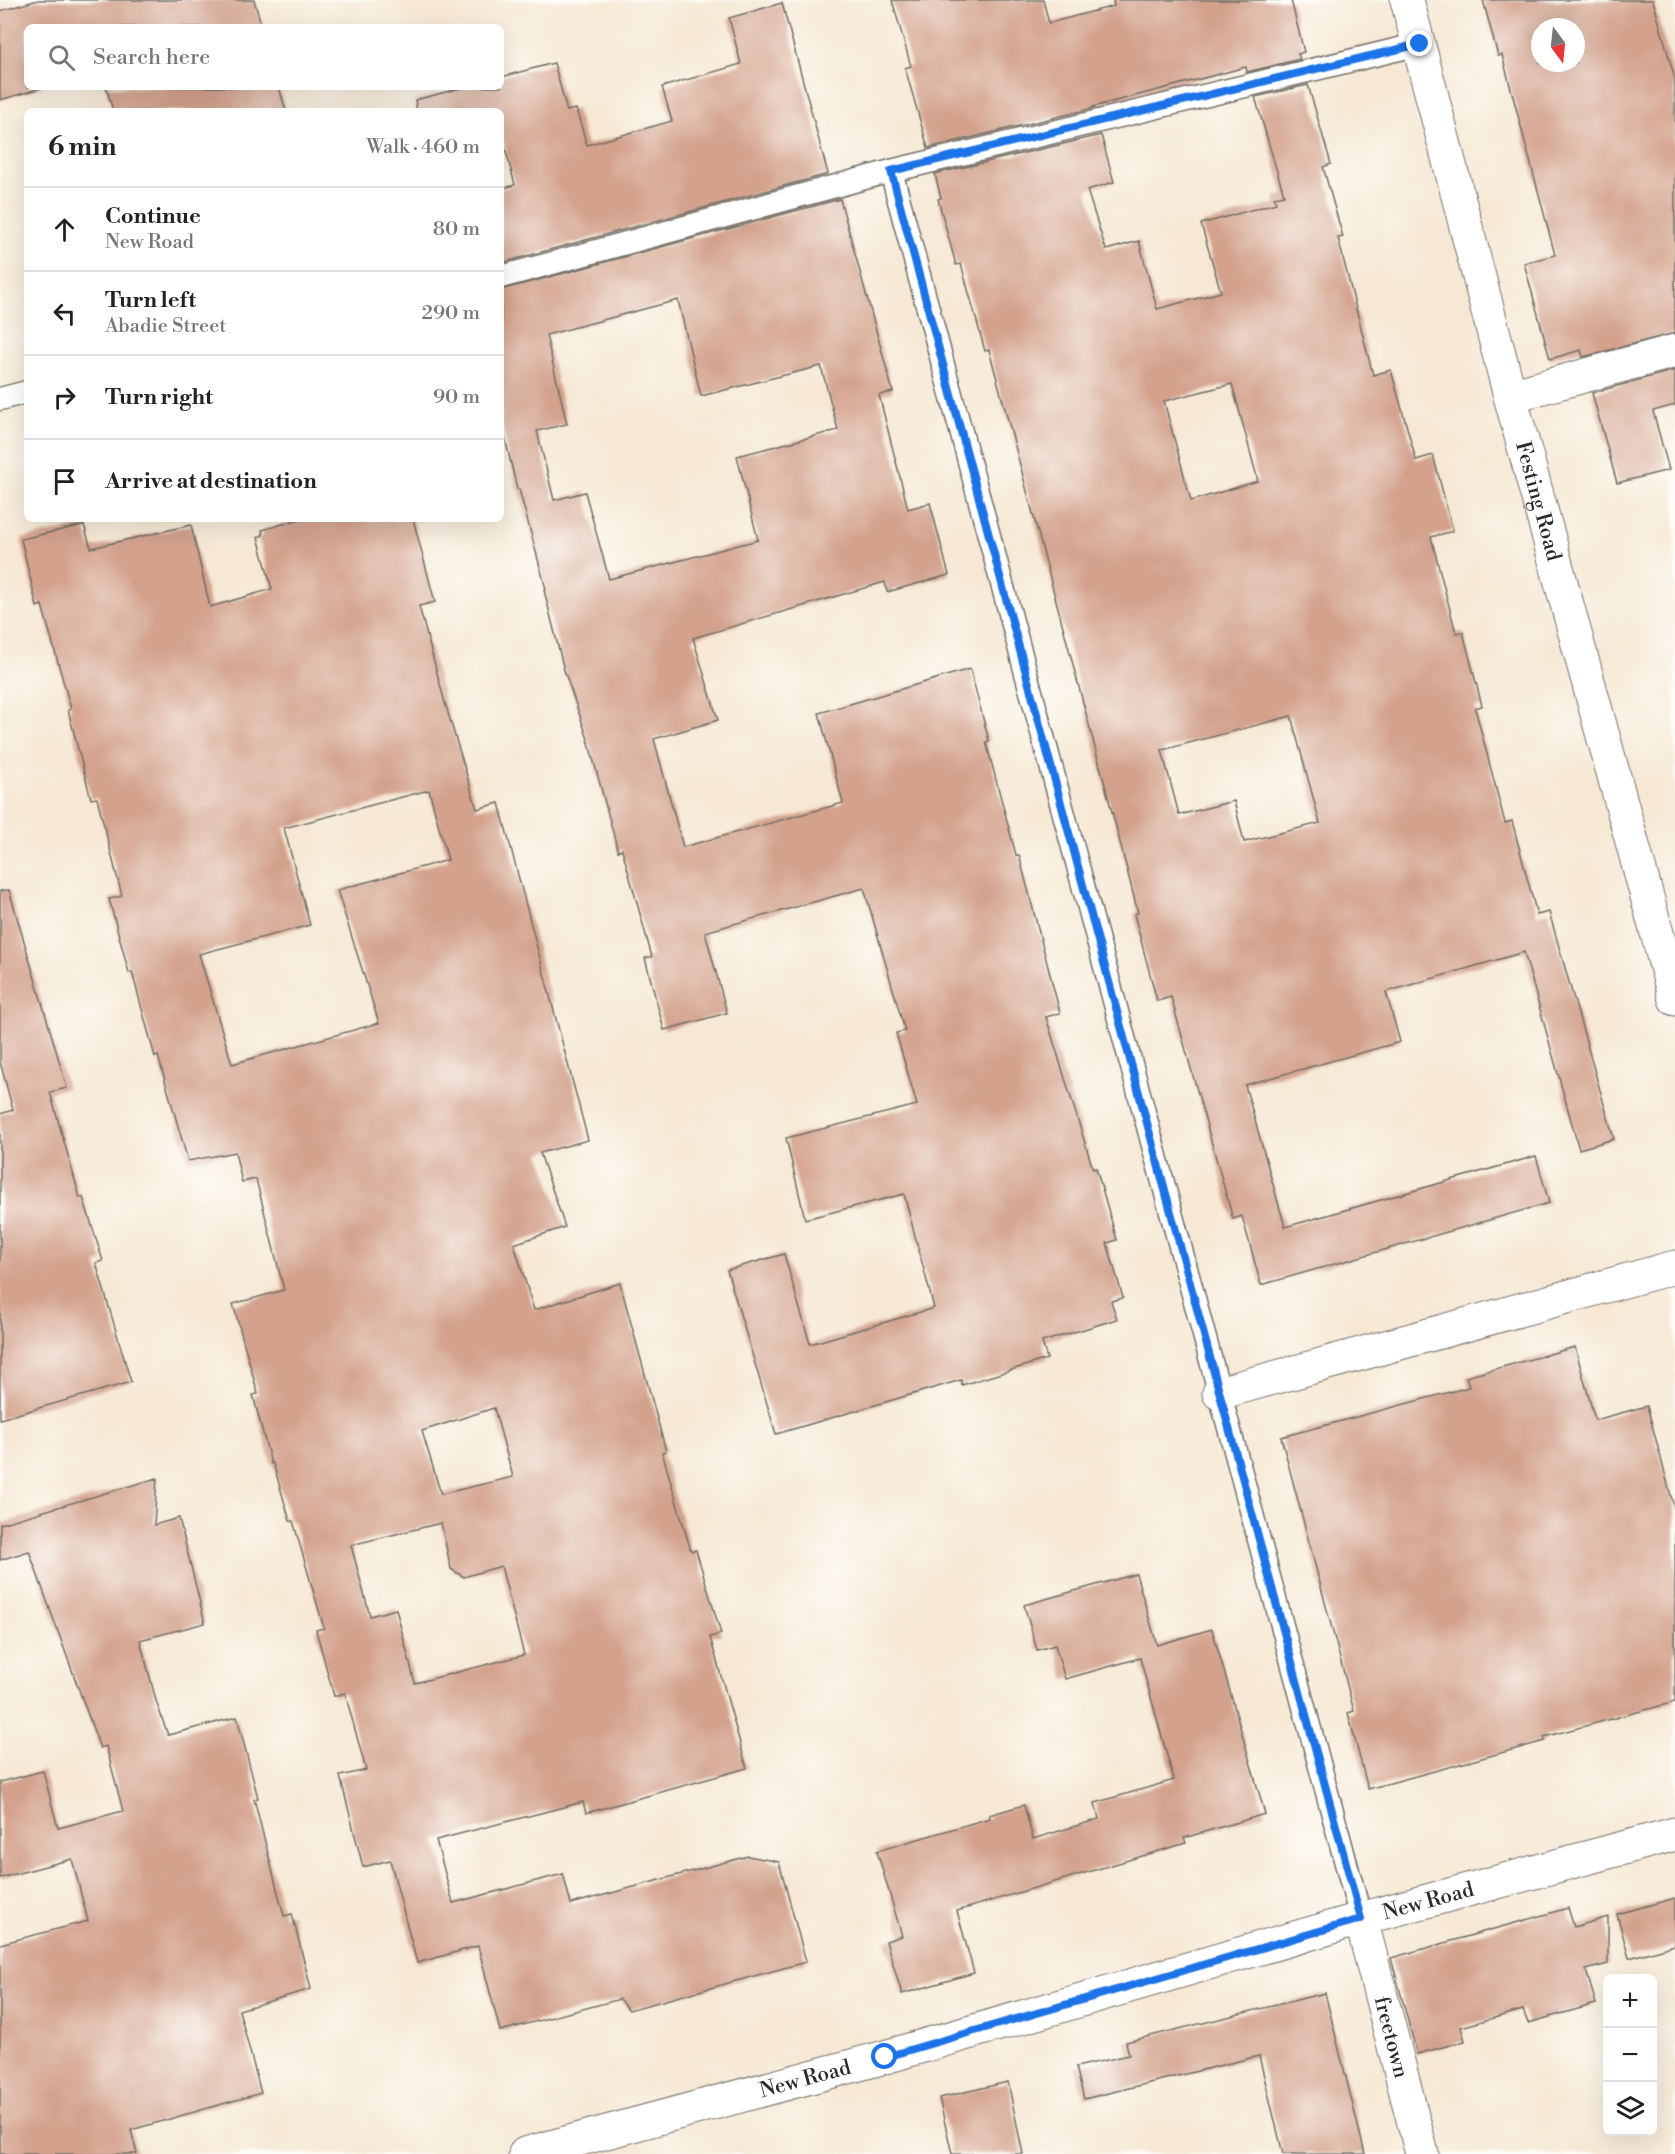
<!DOCTYPE html>
<meta charset="utf-8">
<style>
:root{--surface:#fff;--page:#f6f6f6;--text:#222;--muted:#767676;--line:#e0e0e0}
body{margin:0;font-family:"Libre Bodoni",serif;background:var(--page);color:var(--text)}
.controls{position:absolute;right:18px;bottom:18px;display:grid;overflow:hidden;border-radius:9px;box-shadow:0 6px 24px #0002}
.controls button{width:54px;height:54px;display:grid;place-items:center;padding:0;border:0;border-bottom:2px solid var(--line);background:var(--surface);color:var(--text);font:30px sans-serif}
.compass{position:absolute;left:1531px;top:18px;width:54px;height:54px;border-radius:50%;background:var(--surface);box-shadow:0 6px 24px #0002;rotate:165deg}
.stop{position:absolute;width:18px;height:18px;margin:-14px;border:4px solid #1a73e8;border-radius:50%;background:#fff}
.stop.end{background:#1a73e8;border-color:#fff;box-shadow:0 2px 6px #0008}
.list{margin:0;padding:0;list-style:none}
h2{display:flex;justify-content:space-between;align-items:center;height:78px;margin:0;padding:0 24px;font-size:26px}
h2 small{font-size:20px;font-weight:400;color:var(--muted)}
.list li{display:grid;grid-template-columns:39px 1fr auto;gap:18px;align-items:center;box-sizing:border-box;height:84px;padding:0 24px;border-top:2px solid var(--line)}
.list b{display:block;font-size:22px;white-space:nowrap}
.list p{margin:0;font-size:20px;white-space:nowrap;color:var(--muted)}
.list em{font-size:20px;font-style:normal;color:var(--muted)}
.icon{flex:none;width:33px;height:33px;fill:none;stroke:currentColor;stroke-width:2;stroke-linecap:round;stroke-linejoin:round}
.map{position:relative;flex:none;width:1675px;height:2154px;overflow:hidden}
.search{position:absolute;background:var(--surface);box-shadow:0 6px 24px #0002;left:24px;top:24px;width:480px;height:66px;display:flex;align-items:center;gap:15px;box-sizing:border-box;padding:0 21px;border-radius:9px;color:var(--muted);font-size:22px}
.panel{position:absolute;background:var(--surface);box-shadow:0 6px 24px #0002;left:24px;top:108px;width:480px;height:414px;border-radius:9px}
.map>svg:first-child{display:block}
.building{fill:#d3a18c;fill-rule:evenodd}
.lines{fill:none;stroke-linecap:round;stroke-linejoin:round}
.lane-casing{stroke:#726d66;stroke-width:25}
.street-casing{stroke:#726d66;stroke-width:35}
.secondary-casing{stroke:#726d66;stroke-width:35}
.lane{stroke:#fff;stroke-width:22}
.street{stroke:#fff;stroke-width:33}
.secondary{stroke:#fff;stroke-width:33}
.route{stroke:#1a73e8;stroke-width:8}
.labels{text-anchor:middle;stroke-width:4.5;stroke-linejoin:round;paint-order:stroke}
.street-label{font-size:21px;fill:#2b2b2b;stroke:#fdfcf7}
</style>
<div class="map">
<svg width="1675" height="2154" viewBox="0 0 1675 2154">
<rect width="100%" height="100%" fill="#fdfcf7"/>
<filter id="ink" filterUnits="userSpaceOnUse"><feTurbulence type="fractalNoise" baseFrequency=".0167" numOctaves="2"/><feDisplacementMap in="SourceGraphic" scale="12" xChannelSelector="R" yChannelSelector="G"/><feConvolveMatrix kernelMatrix="1 2 1 2 8 2 1 2 1" color-interpolation-filters="sRGB"/></filter>
<filter id="wash" filterUnits="userSpaceOnUse"><feTurbulence type="fractalNoise" baseFrequency=".008" numOctaves="4" result="noise"/><feDisplacementMap in="SourceGraphic" scale="24" xChannelSelector="R" yChannelSelector="G"/><feGaussianBlur stdDeviation="1.35" result="paint"/><feColorMatrix in="noise" values="0 0 0 0 0 0 0 0 0 0 0 0 0 0 0 0 0 1.4 0 .05"/><feComposite in="paint" operator="in"/></filter>
<g filter="url(#wash)">
<rect width="100%" height="100%" fill="#f6e8d4"/>
<g id="blocks">
<g class="building">
<path d="M38,0H254L262,27H27V87H45L0,100V11Z"/>
<path d="M892,0H1043L1049,23L1114,6L1113,0H1291L1304,52L1298,54L1300,59L1247,72L1246,67L1093,107L1094,108L928,148L905,68L911,66Z"/>
<path d="M1483,0H1653L1675,79V333L1583,357L1581,350L1550,359L1524,263L1555,255L1502,55L1498,56ZM1540,27H1576V63H1540Z"/>
<path d="M782,3L828,174L501,263V189L515,185L501,132V111H417L415,100L465,87H501V77L554,63L567,111L576,109L587,145L672,121L662,87L741,64L729,18Z"/>
<path d="M1308,85L1331,164L1323,167L1343,237L1338,238L1373,375L1391,370L1416,460L1433,455L1453,531L1431,537L1456,633L1463,632L1482,706L1475,708L1505,823L1512,821L1537,915L1549,912L1614,1139L1579,1149L1524,952L1386,992L1400,1042L1245,1085L1285,1227L1536,1156L1549,1203L1261,1285L1242,1216L1233,1219L1171,997L1157,1001L1134,914L1138,913L1115,823L1015,446L989,350L985,351L961,264L956,265L938,199L941,198L935,174L1101,135L1114,182L1087,190L1106,250L1139,241L1157,309L1221,292L1201,224L1276,203L1274,197L1284,195L1255,97ZM1232,384L1258,481L1191,501L1164,401ZM1291,716L1320,823L1244,842L1234,801L1179,815L1162,750Z"/>
<path d="M106,87H279L286,111H113Z"/>
<path d="M840,199L893,392L879,395L908,509L930,503L949,575L887,592L885,582L693,638L718,720L654,739L683,847L843,803L819,713L970,669L989,741L986,742L1016,855H1019L1060,1013L1046,1017L1093,1169L1096,1168L1117,1240L1107,1243L1123,1298L1111,1301L1117,1319L1042,1342L1047,1359L962,1385L961,1380L776,1434L727,1270L784,1254L810,1344L934,1308L904,1194L805,1219L786,1138L917,1105L896,1033L905,1031L864,888L705,932L727,1013L664,1030L645,958L652,957L622,849L618,851L587,736L564,670L544,590L546,589L519,489H517L501,421V290ZM678,300L701,396L821,366L838,430L737,456L758,540L609,579L585,492L554,500L537,431L567,424L546,335Z"/>
<path d="M1675,370V405L1653,411L1669,470L1617,483L1592,393Z"/>
<path d="M300,519H413L435,602L419,606L445,703L477,809L499,803L588,1140L540,1153L565,1227L514,1244L534,1310L620,1283L666,1451L662,1452L691,1551L696,1550L721,1634L710,1637L747,1768L586,1813L583,1802L436,1840L453,1903L563,1874L571,1904L748,1856L779,1862L806,1962L629,2010L620,1999L500,2031L478,1946L417,1963L390,1860L363,1867L340,1776L366,1770L345,1693L334,1696L316,1630L324,1628L293,1521H290L273,1463L271,1464L253,1395L258,1394L233,1304L284,1290L256,1179L242,1182L235,1152L188,1161L158,1056L155,1057L132,972L129,973L109,899L122,896L97,798L91,799L68,710L71,709L42,605L37,607L21,539L84,525L91,548L191,525L210,607L272,589L258,537L263,535L262,530ZM429,790L448,860L337,890L379,1023L232,1064L199,954L310,925L284,828ZM494,1408L513,1477L441,1494L422,1431ZM441,1523L451,1569L464,1577L501,1566L524,1655L415,1683L396,1609L370,1616L351,1545Z"/>
<path d="M9,890L67,1088L50,1092L80,1198L83,1197L103,1261L96,1263L131,1382L0,1419V1114L13,1110L0,1062V891Z"/>
<path d="M1575,1347L1595,1420L1647,1406L1675,1511V1702L1544,1737L1545,1741L1368,1789L1348,1713L1354,1711L1281,1437L1469,1387L1466,1377Z"/>
<path d="M157,1478L154,1525L179,1518L205,1623L140,1640L157,1704L168,1735L237,1717L258,1798L254,1799L284,1916L292,1914L311,1989L239,2010L261,2093L131,2130L137,2154H0V1944L88,1921L72,1859L0,1878V1782L43,1771L58,1828L123,1811L106,1746L100,1748L29,1551L0,1560V1524Z"/>
<path d="M1136,1574L1157,1645L1212,1629L1265,1814L1184,1838L1186,1843L957,1911L974,1973L902,1994L886,1941L902,1936L877,1851L990,1818L989,1815L1024,1805L1033,1839L1099,1819L1095,1803L1174,1780L1140,1658L1065,1679L1055,1645L1037,1650L1024,1605Z"/>
<path d="M1675,1898V1945L1629,1958L1617,1914Z"/>
<path d="M1568,1908L1574,1927L1608,1917V1964L1586,1970L1596,2004L1528,2023L1523,2010L1461,2027L1465,2041L1417,2054L1391,1958Z"/>
<path d="M1325,1993L1365,2154H1283L1259,2056L1084,2099L1076,2067L1129,2055L1126,2042Z"/>
<path d="M1008,2082L1023,2154H952L939,2098Z"/>
</g>
</g>
</g>
<g filter="url(#ink)">
<use href="#blocks" fill-opacity="0" stroke="#726d66" stroke-width="1.5"/>
<g class="lines">
<defs>
<g id="lane">
<path d="M891,171L1361,1919"/>
<path d="M501,277L891,171L1420,44"/>
<path d="M0,399L27,392"/>
</g>
<g id="street">
<path d="M1510,396L1675,351"/>
<path d="M1219,1393L1675,1267"/>
<path id="s1" d="M1361,1919L1422,2154"/>
</g>
<g id="secondary">
<path id="s2" d="M1407,0L1510,396L1675,999"/>
<path id="s3" d="M525,2154L885,2057L1360,1919L1675,1834"/>
</g>
</defs>
<use href="#lane" class="lane-casing"/>
<use href="#street" class="street-casing"/>
<use href="#secondary" class="secondary-casing"/>
<use href="#lane" class="lane"/>
<use href="#street" class="street"/>
<use href="#secondary" class="secondary"/>
</g>
</g>
<g class="lines" filter="url(#ink)">
<path class="route" d="M885,2057L1361,1919L891,171L1420,44"/>
</g>
<g class="labels">
<g class="street-label">
<text dy="7" stroke="none"><textPath href="#s2" startOffset="518">Festing Road</textPath></text>
<text dy="7" stroke="none"><textPath href="#s3" startOffset="938">New Road</textPath></text>
<text dy="7" stroke="none"><textPath href="#s1" startOffset="122">freetown</textPath></text>
<text dy="7" stroke="none"><textPath href="#s3" startOffset="290">New Road</textPath></text>
</g>
</g>
</svg>
<div class="controls">
<button>+</button>
<button>−</button>
<button><svg class="icon" aria-label="layers" viewBox="0 0 24 24"><path d="M12 4l9 5-9 5-9-5zM3 14l9 5 9-5"/></svg></button>
</div>
<svg class="compass" viewBox="-18 -18 36 36"><path d="M0-13l5 13h-10z" fill="#e53935"/><path d="M0 13l5-13h-10z" fill="#767676"/></svg>
<div class="stop" style="left:885px;top:2057px"></div>
<div class="stop end" style="left:1420px;top:44px"></div>
<div class="search"><svg class="icon" aria-label="search" viewBox="0 0 24 24"><circle cx="10" cy="10" r="6"/><path d="M15 15l6 6"/></svg>Search here</div>
<section class="panel">
<h2>6 min<small>Walk · 460 m</small></h2>
<ul class="list">
<li><svg class="icon" aria-label="ahead" viewBox="0 0 24 24"><path d="M12 20V5M6 11l6-6 6 6"/></svg><div><b>Continue</b><p>New Road</p></div><em>80 m</em></li>
<li><svg class="icon" aria-label="left" viewBox="0 0 24 24"><path d="M17 20v-9H6M10 6l-5 5 5 5"/></svg><div><b>Turn left</b><p>Abadie Street</p></div><em>290 m</em></li>
<li><svg class="icon" aria-label="right" viewBox="0 0 24 24"><path d="M7 20v-9h11M14 6l5 5-5 5"/></svg><div><b>Turn right</b></div><em>90 m</em></li>
<li><svg class="icon" aria-label="arrive" viewBox="0 0 24 24"><path d="M6 21V4h12l-3 4 3 4H6"/></svg><div><b>Arrive at destination</b></div></li>
</ul>
</section>
</div>
